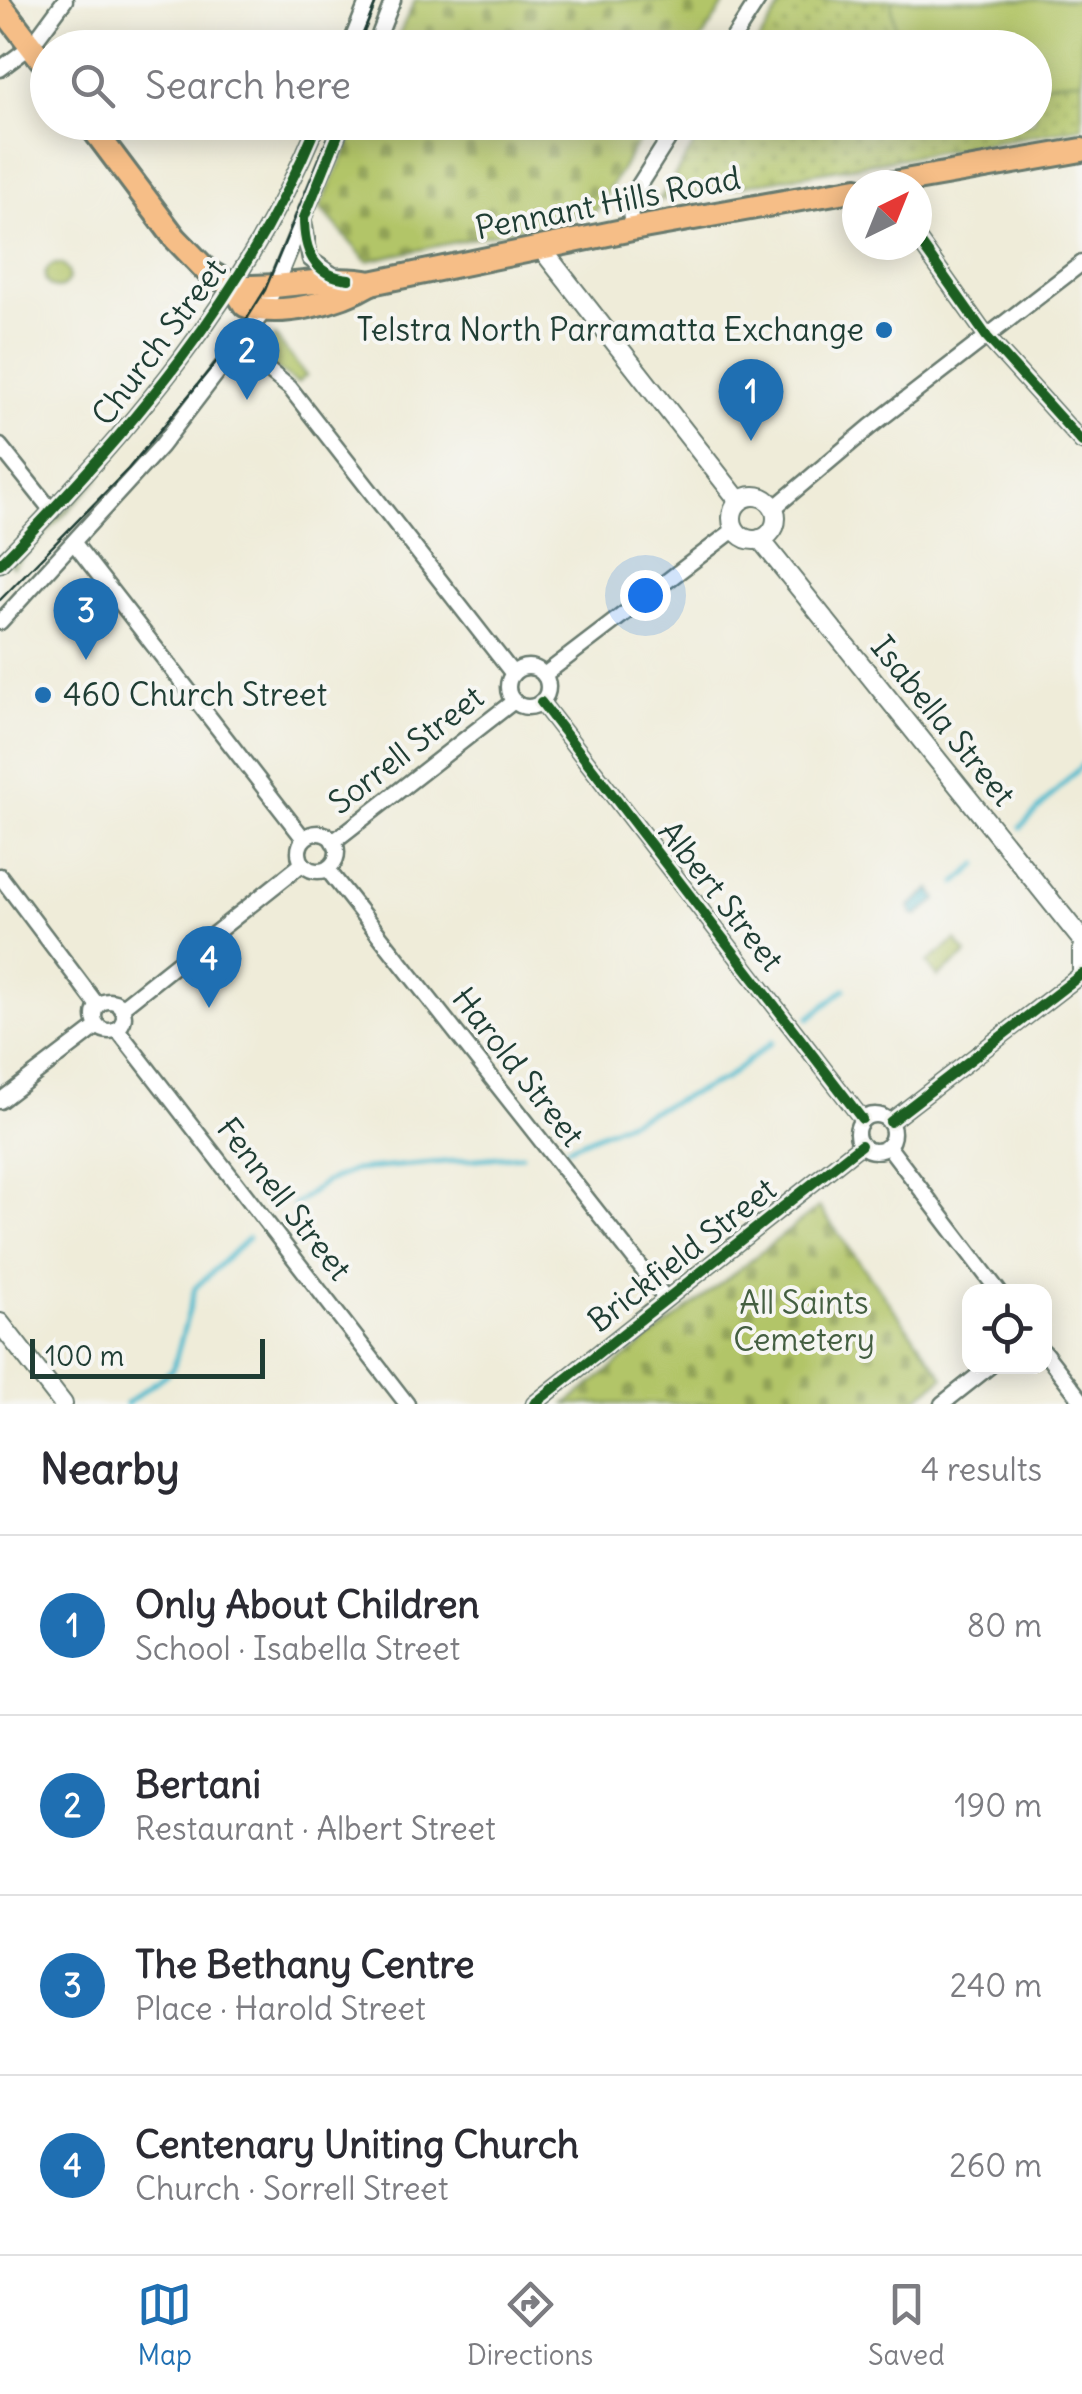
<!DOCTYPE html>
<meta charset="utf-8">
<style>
:root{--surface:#fff;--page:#f2f2f3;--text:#2b2b33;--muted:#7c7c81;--line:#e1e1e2;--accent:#1f6fb2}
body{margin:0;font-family:Delius,sans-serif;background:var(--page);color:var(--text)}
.controls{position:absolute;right:30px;bottom:30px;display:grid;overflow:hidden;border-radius:20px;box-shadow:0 5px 25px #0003}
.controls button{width:90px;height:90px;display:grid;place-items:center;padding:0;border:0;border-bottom:2px solid var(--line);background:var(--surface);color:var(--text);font:50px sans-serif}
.compass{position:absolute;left:842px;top:170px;width:90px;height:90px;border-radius:50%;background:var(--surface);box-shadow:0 5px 25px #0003;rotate:43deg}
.scale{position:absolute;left:30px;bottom:25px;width:235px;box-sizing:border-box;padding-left:10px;border:5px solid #1f3d34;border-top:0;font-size:28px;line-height:35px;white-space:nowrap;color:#1f3d34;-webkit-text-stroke:8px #f6f6f2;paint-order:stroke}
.you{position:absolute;left:645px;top:595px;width:35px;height:35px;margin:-25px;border:8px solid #fff;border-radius:50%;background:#1a73e8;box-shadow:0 0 0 15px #1a73e833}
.badge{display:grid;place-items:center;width:65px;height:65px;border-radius:50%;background:var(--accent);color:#fff;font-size:32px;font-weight:700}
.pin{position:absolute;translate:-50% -82px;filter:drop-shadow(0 2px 5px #0008)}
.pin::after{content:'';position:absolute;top:52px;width:35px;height:30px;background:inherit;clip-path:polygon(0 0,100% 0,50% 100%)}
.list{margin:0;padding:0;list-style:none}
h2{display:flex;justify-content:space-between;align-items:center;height:130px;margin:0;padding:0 40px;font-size:42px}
h2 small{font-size:32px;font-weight:400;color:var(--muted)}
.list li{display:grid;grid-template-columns:65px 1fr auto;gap:30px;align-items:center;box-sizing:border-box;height:180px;padding:0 40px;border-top:2px solid var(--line)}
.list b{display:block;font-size:38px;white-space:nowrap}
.list p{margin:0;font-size:32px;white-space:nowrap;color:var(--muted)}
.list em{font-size:32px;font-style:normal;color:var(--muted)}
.icon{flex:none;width:55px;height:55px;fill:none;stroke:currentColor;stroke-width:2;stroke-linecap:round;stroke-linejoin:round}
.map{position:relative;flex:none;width:1082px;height:1404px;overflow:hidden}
.search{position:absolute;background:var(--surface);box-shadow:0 5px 25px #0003;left:30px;right:30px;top:30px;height:110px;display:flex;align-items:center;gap:25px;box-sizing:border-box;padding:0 35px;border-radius:55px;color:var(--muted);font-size:38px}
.sheet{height:850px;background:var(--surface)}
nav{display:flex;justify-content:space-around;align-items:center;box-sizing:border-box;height:140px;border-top:2px solid var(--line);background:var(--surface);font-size:28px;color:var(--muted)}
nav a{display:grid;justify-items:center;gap:5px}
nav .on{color:var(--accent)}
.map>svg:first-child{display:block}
.grass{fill:url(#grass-tufts);stroke:#68814e;stroke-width:2.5}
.cemetery{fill:url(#cemetery-stones);stroke:#68814e;stroke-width:2.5}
.park{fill:url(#park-dots);stroke:#68814e;stroke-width:2.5}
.pitch{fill:#b2c568;stroke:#68814e;stroke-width:2.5}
.water{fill:url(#water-waves);stroke:#387c80;stroke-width:2.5}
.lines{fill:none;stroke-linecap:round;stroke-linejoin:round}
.stream{stroke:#51bbcd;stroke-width:5}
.minor-casing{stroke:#687a6e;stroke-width:19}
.tertiary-casing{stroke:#687a6e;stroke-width:22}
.primary-casing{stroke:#687a6e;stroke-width:28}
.minor{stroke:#fff;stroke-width:14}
.tertiary{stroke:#fff;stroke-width:18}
.primary{stroke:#f6be87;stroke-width:22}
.tram{stroke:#1f3d34;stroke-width:2.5}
.cycleway-casing{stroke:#f6f6f2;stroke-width:16}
.cycleway{stroke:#1b5e20;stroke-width:10}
.poi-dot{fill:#1f6fb2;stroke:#f6f6f2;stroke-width:4}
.labels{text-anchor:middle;stroke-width:8;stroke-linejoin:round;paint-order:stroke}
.street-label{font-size:32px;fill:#1f3d34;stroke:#f6f6f2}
.poi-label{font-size:32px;fill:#1f3d34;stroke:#f6f6f2;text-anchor:end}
.park-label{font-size:32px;fill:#445f41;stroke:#f6f6f2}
</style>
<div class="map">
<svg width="1082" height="1404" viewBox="0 0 1082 1404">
<defs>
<pattern id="grass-tufts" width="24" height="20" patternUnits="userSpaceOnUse" patternTransform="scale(2.5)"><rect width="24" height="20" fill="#b2c568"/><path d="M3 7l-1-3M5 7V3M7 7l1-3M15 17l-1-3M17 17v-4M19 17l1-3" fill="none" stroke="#90a156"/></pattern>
<pattern id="cemetery-stones" width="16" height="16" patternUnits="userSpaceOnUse" patternTransform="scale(2.5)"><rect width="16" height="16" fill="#b2c568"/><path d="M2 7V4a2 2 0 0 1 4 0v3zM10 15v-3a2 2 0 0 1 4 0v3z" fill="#90a156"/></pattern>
<pattern id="park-dots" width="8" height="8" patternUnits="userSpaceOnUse" patternTransform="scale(2.5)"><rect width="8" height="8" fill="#b2c568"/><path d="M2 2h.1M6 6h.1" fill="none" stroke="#90a156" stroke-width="1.8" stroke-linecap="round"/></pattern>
<pattern id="water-waves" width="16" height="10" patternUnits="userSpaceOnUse" patternTransform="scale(2.5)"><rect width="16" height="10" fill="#51bbcd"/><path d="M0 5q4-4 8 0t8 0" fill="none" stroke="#4399a7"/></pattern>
</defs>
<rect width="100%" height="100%" fill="#f6f6f2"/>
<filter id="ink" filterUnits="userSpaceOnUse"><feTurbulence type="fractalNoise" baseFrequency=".01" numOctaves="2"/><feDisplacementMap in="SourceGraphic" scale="20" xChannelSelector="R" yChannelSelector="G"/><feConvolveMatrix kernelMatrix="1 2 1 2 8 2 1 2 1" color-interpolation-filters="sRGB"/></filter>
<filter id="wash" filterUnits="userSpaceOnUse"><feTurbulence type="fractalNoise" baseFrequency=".0048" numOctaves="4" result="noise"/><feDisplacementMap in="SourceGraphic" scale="40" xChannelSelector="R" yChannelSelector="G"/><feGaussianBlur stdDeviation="2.25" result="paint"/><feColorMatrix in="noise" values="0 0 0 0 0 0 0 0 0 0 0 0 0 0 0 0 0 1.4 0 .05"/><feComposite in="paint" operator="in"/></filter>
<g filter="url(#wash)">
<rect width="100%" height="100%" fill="#efecd9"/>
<g class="grass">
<path d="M275,336L306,376L297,383L259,357Z"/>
<path d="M100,478L13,567L7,562Z"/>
</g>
<g class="cemetery">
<path d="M415,0H727L697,47H393Z"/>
<path d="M359,123V122L650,123L595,212L367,261L320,208Z"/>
<path d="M819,1207L944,1377L910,1404H566Z"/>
</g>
<path class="park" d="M785,0H1082V127L659,200L708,123L1034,122V48L755,47Z"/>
<g class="pitch">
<path d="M891,0H1082V79L1035,85L1034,48L898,47Z"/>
<circle cx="57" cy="276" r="12"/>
<path d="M956,940L967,954L938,977L927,963Z"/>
</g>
<path class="water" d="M931,889L937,900L918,915L912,914L910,906Z"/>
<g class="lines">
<g class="stream">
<path d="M1021,827L1082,765"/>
<path d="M956,883L978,864"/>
<path d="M809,1018L845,989"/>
<path d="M567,1148L725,1079L772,1042"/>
<path d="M294,1205L325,1182L355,1170L522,1155"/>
<path d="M126,1404L173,1369L195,1288L248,1238"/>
</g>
</g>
</g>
<g filter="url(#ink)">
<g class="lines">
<defs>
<g id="minor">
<path d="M349,48L368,0"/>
<path d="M374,48L393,0"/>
<path d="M727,48L758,0"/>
<path d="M0,69L31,46L65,0"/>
<path d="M304,223L310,259L336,277"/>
<path d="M632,229L629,201L679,122"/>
<path d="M917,238L987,337L1082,442"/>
<path d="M229,362H258L290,388L513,674"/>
<path d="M0,446L52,511"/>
<path d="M774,508L870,427L1082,263"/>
<path d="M74,543L304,839"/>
<path d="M0,564C130,432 247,295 318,122"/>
<path d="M0,622L161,446L265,310L343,122"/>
<circle cx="528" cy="687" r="20"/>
<path d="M544,675L735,529"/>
<path d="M541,702L862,1119"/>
<circle cx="318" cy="852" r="19"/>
<path d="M333,842L514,701"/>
<path d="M327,869L666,1299"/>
<path d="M0,876L98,1006"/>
<circle cx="109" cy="1016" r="15"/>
<path d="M121,1008L302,864"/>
<path d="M117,1029L407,1404"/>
<path d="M0,1101L98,1026"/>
<circle cx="875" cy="1133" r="18"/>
<path d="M890,1122L1082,974"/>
<path d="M888,1146L999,1292"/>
<path d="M1044,1352L1082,1401"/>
<path d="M534,1404L861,1145"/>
<path d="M942,1404L990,1366"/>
</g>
<g id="tertiary">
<path d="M541,248L739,501"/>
<circle cx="754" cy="518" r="22"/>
<path d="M760,539L1082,940"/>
<path d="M1082,951V971"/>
<path d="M0,1323L63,1404"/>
</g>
<g id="primary">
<path d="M0,5L48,68"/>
<path d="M88,122L175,238L207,271L233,286L245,305C279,319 341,301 371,283L632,229L857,189"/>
<path d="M882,185L1082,150"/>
<path d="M233,286C280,291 327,274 371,283"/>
</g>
</defs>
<use href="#minor" class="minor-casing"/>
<use href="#tertiary" class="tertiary-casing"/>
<use href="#primary" class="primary-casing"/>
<use href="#minor" class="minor"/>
<use href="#tertiary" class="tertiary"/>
<use href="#primary" class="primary"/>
<g class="tram">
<path d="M357,48L377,0"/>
<path d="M0,600L128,469L231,344L265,290L335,122"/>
</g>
<defs>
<g id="cycleway">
<path d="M343,122L304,218C304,250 313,276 349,279"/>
<path d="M917,238L987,337L1082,442"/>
<path d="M0,564C130,432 247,295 318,122"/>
<path d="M541,702L862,1119"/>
<path d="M890,1122L1082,974"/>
<path d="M534,1404L861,1145"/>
</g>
</defs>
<use href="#cycleway" class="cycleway-casing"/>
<use href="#cycleway" class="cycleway"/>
</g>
</g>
<g class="poi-dot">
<circle cx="884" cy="330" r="10"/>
<circle cx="43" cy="695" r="10"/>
</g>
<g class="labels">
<g class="street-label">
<text transform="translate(608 203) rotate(-11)" y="11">Pennant Hills Road</text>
<text transform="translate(159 342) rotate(-53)" y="11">Church Street</text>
<text transform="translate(943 721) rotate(51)" y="11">Isabella Street</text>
<text transform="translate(406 750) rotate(-38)" y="11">Sorrell Street</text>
<text transform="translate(721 896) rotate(52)" y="11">Albert Street</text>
<text transform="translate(518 1067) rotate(52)" y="11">Harold Street</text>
<text transform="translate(284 1199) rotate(52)" y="11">Fennell Street</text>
<text transform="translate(682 1255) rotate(-38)" y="11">Brickfield Street</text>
</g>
<g class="poi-label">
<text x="864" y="341">Telstra North Parramatta Exchange</text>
<text x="63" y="706" text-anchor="start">460 Church Street</text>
</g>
<g class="park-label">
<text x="804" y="1314">All Saints<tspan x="804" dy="37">Cemetery</tspan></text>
</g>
</g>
</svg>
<div class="controls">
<button><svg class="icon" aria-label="locate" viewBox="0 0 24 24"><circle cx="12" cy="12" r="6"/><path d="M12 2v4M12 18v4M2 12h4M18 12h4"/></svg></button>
</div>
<svg class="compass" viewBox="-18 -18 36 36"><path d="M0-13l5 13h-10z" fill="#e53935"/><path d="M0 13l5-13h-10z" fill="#7c7c81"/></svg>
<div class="scale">100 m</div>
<div class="you"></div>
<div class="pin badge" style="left:751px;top:441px">1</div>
<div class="pin badge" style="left:247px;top:400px">2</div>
<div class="pin badge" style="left:86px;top:660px">3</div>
<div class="pin badge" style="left:209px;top:1008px">4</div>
<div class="search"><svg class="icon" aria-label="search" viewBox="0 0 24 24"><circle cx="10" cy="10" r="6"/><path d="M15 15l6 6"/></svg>Search here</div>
</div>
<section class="sheet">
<h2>Nearby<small>4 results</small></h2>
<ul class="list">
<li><span class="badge">1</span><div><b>Only About Children</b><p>School · Isabella Street</p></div><em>80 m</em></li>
<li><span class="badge">2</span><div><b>Bertani</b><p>Restaurant · Albert Street</p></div><em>190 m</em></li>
<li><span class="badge">3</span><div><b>The Bethany Centre</b><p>Place · Harold Street</p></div><em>240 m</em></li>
<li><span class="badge">4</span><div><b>Centenary Uniting Church</b><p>Church · Sorrell Street</p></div><em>260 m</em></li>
</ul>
</section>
<nav>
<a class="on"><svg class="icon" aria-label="map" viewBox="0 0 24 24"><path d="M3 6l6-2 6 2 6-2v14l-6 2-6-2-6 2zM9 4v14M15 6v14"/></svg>Map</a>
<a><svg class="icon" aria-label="directions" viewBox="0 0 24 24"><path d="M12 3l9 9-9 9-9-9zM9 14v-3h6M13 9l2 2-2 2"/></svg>Directions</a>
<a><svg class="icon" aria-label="saved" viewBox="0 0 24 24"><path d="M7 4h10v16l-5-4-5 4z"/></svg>Saved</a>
</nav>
